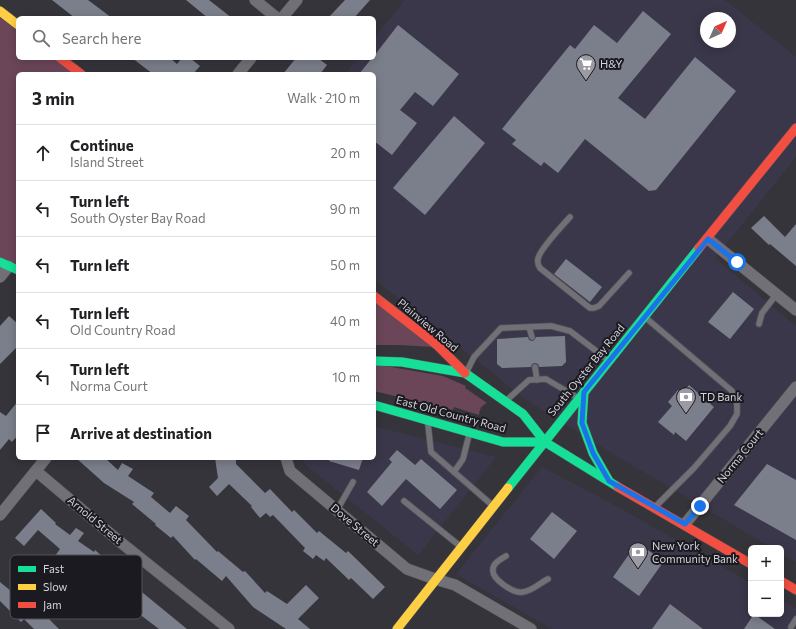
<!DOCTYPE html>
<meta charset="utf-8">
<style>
:root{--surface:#fff;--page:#f6f6f6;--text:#202124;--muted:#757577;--line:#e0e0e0}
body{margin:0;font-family:Commissioner,sans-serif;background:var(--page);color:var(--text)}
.controls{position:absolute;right:12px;bottom:12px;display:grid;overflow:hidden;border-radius:6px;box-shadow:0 2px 10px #0003}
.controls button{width:36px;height:36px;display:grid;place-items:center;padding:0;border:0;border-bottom:1px solid var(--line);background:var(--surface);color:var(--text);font:20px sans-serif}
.compass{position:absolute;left:700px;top:12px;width:36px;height:36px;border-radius:50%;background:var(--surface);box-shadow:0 2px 10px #0003;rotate:45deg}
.stop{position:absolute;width:12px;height:12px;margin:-9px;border:3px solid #1a73e8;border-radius:50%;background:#fff}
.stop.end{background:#1a73e8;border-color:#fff;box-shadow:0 1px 4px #0008}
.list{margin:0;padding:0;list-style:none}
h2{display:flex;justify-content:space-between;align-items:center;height:52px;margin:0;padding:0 16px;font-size:17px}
h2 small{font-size:13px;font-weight:400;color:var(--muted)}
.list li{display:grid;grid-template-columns:26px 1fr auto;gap:12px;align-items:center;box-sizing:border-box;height:56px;padding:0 16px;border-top:1px solid var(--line)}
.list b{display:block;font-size:15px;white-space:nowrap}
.list p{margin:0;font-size:13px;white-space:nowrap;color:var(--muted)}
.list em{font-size:13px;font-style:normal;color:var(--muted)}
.icon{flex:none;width:22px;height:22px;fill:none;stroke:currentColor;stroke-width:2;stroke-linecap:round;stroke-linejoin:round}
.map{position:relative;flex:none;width:796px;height:629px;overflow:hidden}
.search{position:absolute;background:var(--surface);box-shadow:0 2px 10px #0003;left:16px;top:16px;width:360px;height:44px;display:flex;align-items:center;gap:10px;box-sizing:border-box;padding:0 14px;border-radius:6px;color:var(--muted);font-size:15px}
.panel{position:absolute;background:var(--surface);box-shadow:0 2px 10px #0003;left:16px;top:72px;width:360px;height:388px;border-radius:6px}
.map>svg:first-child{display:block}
.built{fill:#3b374a;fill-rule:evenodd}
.green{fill:#6b4659}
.building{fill:#7b7f8b}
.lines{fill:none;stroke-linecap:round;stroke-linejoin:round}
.lane-casing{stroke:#515057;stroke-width:7}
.street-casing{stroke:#515057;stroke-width:12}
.fast-casing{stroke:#515057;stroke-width:10}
.slow-casing{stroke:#515057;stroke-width:10}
.jam-casing{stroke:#515057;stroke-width:10}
.lane{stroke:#717076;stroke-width:5.5}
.street{stroke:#717076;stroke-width:11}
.fast{stroke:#16e098;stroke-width:9}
.slow{stroke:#ffcf43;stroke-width:9}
.jam{stroke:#f24e42;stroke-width:9}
.route{stroke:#1a73e8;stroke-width:5}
.labels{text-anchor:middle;stroke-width:4;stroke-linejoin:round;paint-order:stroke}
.poi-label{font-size:11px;fill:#d3d1da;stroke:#1b1a20;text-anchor:start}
.street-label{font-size:11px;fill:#d3d1da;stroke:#1b1a20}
.key{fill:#1b1a20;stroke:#525158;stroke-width:1}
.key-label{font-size:11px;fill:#d3d1da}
</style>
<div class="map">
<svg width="796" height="629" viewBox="0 0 796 629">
<rect width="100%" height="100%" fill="#35343b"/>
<g class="built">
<path d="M405,0H725L796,57V157L715,258L796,326V562L781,554V548H772L600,446L525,399L374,279V74H345L358,58H374V38ZM706,18H730V42H706Z"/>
<path d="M374,426L496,457L418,555L307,466L303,461V458H374Z"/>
<path d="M542,467L618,507L751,583V614H781V600L796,608V629H552L456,574Z"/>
</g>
<g class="green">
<path d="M0,11L18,25V58H60L81,74H18V270L0,262Z"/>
<path d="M374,301L433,347L400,345H374Z"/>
<path d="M374,364L443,376L466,386L465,388L487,403C481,406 480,408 479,415L454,407L453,410L374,391Z"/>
</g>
<g class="building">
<path d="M52,0H88L112,18H75Z"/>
<path d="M186,0H209L232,18H208Z"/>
<path d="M345,0H370L354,18H328Z"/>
<path d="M643,11L671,34L618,98L645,119L695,57L736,91L656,190L649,191L585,139L558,173L544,162L541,166L512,144L516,140L502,129L570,45L575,49L594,25L617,43Z"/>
<path d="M398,25L459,74L433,106L415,92L400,110L417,123L392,155L374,141V74H359L372,58H374V56Z"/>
<path d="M132,58H170L177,64L182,58H190L200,66L193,74H153Z"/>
<path d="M296,58H318L327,65L320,74H283Z"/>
<path d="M454,116L485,143L425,215L393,188Z"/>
<path d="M764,216L785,237L796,224V266L770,244L769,245L751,228Z"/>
<path d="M566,259L602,287L590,302L554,274Z"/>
<path d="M733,292L754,309L730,339L708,322Z"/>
<path d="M9,316L18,324V346L0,364V326Z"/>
<path d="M565,336L566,362L562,366L539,367L538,364L535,363L532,364L531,367L502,368L497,364V339L528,337L529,340L533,341L536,337Z"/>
<path d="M689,385L714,407L686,441L675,432L674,435L658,422L672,406L668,402L678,390L682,393Z"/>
<path d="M18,401V435L12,442L9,439L0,450V412L6,416Z"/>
<path d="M397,450L415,465L421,459L457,490L440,509L406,479L382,506L367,492L392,462L389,459Z"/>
<path d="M76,458H105L118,470L122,463L133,469L128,476L154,493L151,497L170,513L176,506L189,516L186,520L217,552L218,551L243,572L245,571L265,593L267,591L287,604L306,585L319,598L298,619L310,629H286L253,607L226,576L222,581L196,559L195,560L173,536L171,538L155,525L156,524L132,504L134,502L104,483Z"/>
<path d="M215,458H236V464L265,493L270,489L292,512L294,510L317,533L319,531L346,553L348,551L385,587L373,599L351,578L349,580L326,558L324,561L316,555L313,559L303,551L305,548L273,515L270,517L266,513L260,518L251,507L252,506L229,484L217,496L209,487L218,478Z"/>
<path d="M330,458H363L359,470L329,461Z"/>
<path d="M767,464L796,480V540L734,505Z"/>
<path d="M41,509L56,523L55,524L70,535L76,528L84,533L78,541L94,552L95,550L111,564L110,566L187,629H159L130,607L81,564L68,556L64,562L55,556L60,549L38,530L24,546L15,538Z"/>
<path d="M552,512L577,531L554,559L530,539Z"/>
<path d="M637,543L664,561L639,596L613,577Z"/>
<path d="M0,582L17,596L20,593L43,616L44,614L59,629H34L24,619L21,622L0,601Z"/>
<path d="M670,604L703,629H652Z"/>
<path d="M754,614L775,629H744Z"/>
</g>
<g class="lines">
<defs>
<g id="lane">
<path d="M570,217C563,225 539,250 538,259C537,263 538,265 540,268L590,308H594L599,306L629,273"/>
<path d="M646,318L732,391L737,404V414L730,426L694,468L656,506"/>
<path d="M759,324L762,313L776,295"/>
<path d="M529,327L532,337"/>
<path d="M535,367L537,380"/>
<path d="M467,371L474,357L501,328L551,326L570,331L608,360"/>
<path d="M507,400L529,380L546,379L578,398"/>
<path d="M428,424L431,452L492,505"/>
<path d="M454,472L463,459L469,435"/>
<path d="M404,501L460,546"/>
<path d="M337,510L353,482"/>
<path d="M506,556C501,559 493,563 493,569C491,579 514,594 523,592C532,591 540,583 548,579"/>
<path d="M791,627L796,619"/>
</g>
<g id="street">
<path d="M255,0L277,18"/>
<path d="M282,18L297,0"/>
<path d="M238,74L251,58"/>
<path d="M708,239L796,310"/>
<path d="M0,277L9,266"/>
<path d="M286,458L290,471L407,569L435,579L455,585L531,629"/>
<path d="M36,471L119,541L229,629"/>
<path d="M0,515L46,458"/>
<path d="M685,524L796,387"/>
</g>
<g id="fast">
<path d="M0,262L18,270"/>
<path d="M374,361L402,362L465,373L523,414L545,442L618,487"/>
<path d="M584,392L582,423L593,453L609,481"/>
<path d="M374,405L503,442H545"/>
<path d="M508,488L699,248"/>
</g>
<g id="slow">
<path d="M0,11L18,25"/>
<path d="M397,629L508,488"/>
</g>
<g id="jam">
<path d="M60,58L81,74"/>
<path d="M699,248L796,128"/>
<path d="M374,296L438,346L465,373"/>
<path d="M618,487L751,564"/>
<path d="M781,581L796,590"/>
</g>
</defs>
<use href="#lane" class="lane-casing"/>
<use href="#street" class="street-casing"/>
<use href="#fast" class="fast-casing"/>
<use href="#slow" class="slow-casing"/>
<use href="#jam" class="jam-casing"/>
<use href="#lane" class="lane"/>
<use href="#street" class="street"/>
<use href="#fast" class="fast"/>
<use href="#slow" class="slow"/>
<use href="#jam" class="jam"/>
</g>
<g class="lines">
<path class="route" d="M700,506L685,524L609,481L593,453L582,423L584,392L708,239L737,262"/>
</g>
<defs>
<symbol id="supermarket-pin" viewBox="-11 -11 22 30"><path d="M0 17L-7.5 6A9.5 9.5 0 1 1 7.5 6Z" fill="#9c9aa2" stroke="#1b1a20"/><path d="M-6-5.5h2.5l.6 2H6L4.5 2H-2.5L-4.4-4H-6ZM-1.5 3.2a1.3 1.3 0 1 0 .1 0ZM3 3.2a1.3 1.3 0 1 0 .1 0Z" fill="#fff"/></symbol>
<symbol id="bank-pin" viewBox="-11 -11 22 30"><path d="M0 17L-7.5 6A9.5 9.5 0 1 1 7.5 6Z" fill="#9c9aa2" stroke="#1b1a20"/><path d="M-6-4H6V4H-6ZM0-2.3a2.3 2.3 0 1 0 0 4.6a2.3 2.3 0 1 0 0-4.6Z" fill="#fff"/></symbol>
</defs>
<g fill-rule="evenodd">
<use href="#supermarket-pin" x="575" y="53" width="22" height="30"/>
<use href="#bank-pin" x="675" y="386" width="22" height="30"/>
<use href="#bank-pin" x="627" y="541" width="22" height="30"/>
</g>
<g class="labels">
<g class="poi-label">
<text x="600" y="68">H&amp;Y</text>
<text x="700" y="401">TD Bank</text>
<text x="652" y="550">New York<tspan x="652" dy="13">Community Bank</tspan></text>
</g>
<g class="street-label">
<text transform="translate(428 325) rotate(40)" y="4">Plainview Road</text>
<text transform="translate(586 370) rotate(-51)" y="4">South Oyster Bay Road</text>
<text transform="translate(451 414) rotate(15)" y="4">East Old Country Road</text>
<text transform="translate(740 456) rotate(-51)" y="4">Norma Court</text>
<text transform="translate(95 520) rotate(40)" y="4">Arnold Street</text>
<text transform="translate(355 525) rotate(40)" y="4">Dove Street</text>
</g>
</g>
<rect x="10" y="555" width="132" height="64" rx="6" class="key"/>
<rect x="18" y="566" width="18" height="6" fill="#16e098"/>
<rect x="18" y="584" width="18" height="6" fill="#ffcf43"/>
<rect x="18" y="602" width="18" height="6" fill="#f24e42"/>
<g class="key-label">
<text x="43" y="573">Fast</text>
<text x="43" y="591">Slow</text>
<text x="43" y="609">Jam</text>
</g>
</svg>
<div class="controls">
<button>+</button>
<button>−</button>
</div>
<svg class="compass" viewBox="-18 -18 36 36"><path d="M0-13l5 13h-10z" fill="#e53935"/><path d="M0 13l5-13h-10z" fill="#757577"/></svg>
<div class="stop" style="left:737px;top:262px"></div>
<div class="stop end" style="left:700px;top:506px"></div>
<div class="search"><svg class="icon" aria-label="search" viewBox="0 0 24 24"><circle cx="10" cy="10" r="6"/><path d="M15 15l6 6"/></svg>Search here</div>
<section class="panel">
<h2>3 min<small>Walk · 210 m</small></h2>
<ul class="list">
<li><svg class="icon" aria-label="ahead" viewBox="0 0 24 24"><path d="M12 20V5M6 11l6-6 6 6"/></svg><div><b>Continue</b><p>Island Street</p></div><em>20 m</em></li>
<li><svg class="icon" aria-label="left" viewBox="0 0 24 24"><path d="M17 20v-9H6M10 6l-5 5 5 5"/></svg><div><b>Turn left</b><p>South Oyster Bay Road</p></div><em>90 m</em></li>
<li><svg class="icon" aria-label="left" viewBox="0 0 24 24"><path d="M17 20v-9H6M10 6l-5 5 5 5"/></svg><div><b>Turn left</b></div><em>50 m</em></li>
<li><svg class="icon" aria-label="left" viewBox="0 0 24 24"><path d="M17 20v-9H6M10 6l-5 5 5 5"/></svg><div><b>Turn left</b><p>Old Country Road</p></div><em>40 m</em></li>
<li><svg class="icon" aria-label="left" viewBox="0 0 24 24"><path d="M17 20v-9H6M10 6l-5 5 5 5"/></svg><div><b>Turn left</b><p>Norma Court</p></div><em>10 m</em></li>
<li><svg class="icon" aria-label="arrive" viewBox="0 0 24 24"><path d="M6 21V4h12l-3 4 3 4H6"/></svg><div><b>Arrive at destination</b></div></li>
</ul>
</section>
</div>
